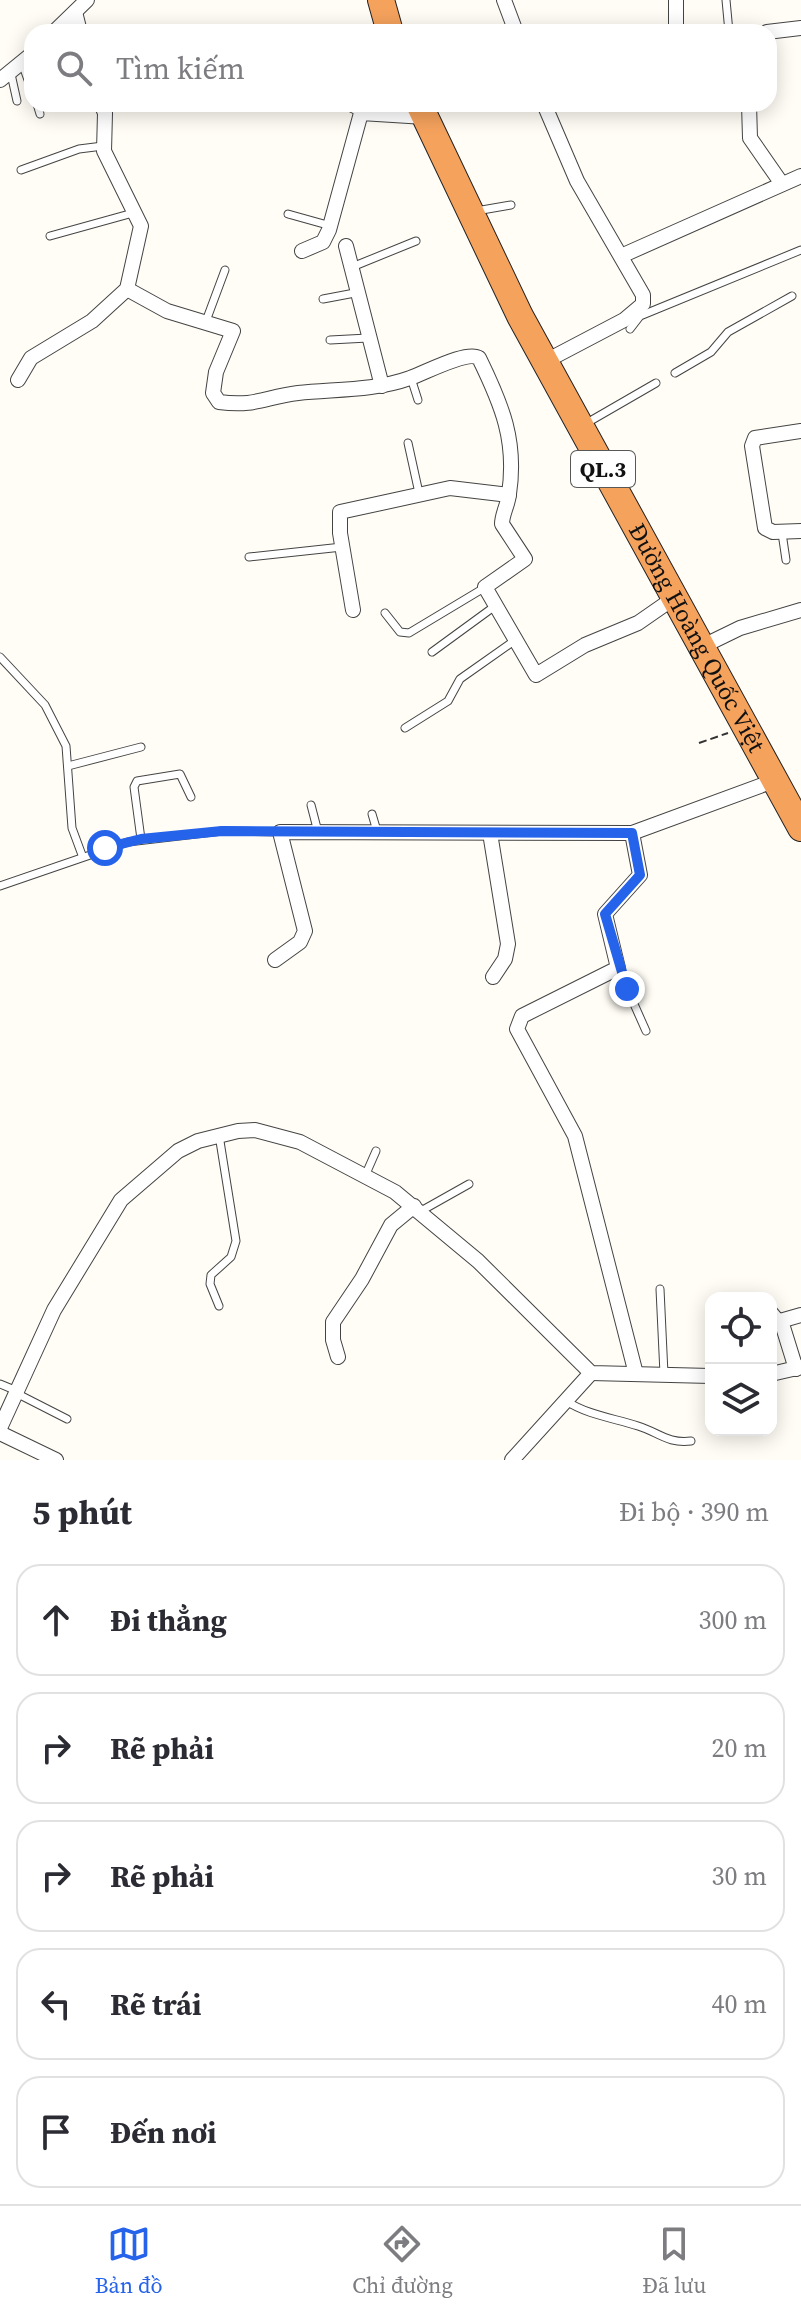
<!DOCTYPE html>
<html lang="vi">
<meta charset="utf-8">
<style>
:root{--surface:#fff;--page:#f2f2f3;--text:#2b2b33;--muted:#7c7c81;--line:#e1e1e2;--accent:#2563eb}
body{margin:0;font-family:"Source Serif 4",serif;background:var(--page);color:var(--text)}
.controls{position:absolute;right:24px;bottom:24px;display:grid;overflow:hidden;border-radius:16px;box-shadow:0 4px 20px #0003}
.controls button{width:72px;height:72px;display:grid;place-items:center;padding:0;border:0;border-bottom:2px solid var(--line);background:var(--surface);color:var(--text);font:40px sans-serif}
.stop{position:absolute;width:24px;height:24px;margin:-18px;border:6px solid #2563eb;border-radius:50%;background:#fff}
.stop.end{background:#2563eb;border-color:#fff;box-shadow:0 2px 8px #0008}
.list{margin:0;padding:0;list-style:none}
h2{display:flex;justify-content:space-between;align-items:center;height:104px;margin:0;padding:0 32px;font-size:34px}
h2 small{font-size:26px;font-weight:400;color:var(--muted)}
.list li{display:grid;grid-template-columns:52px 1fr auto;gap:24px;align-items:center;box-sizing:border-box;height:112px;margin:0 16px 16px;padding:0 16px;border:2px solid var(--line);border-radius:24px}
.list b{display:block;font-size:30px;white-space:nowrap}
.list em{font-size:26px;font-style:normal;color:var(--muted)}
.icon{flex:none;width:44px;height:44px;fill:none;stroke:currentColor;stroke-width:2;stroke-linecap:round;stroke-linejoin:round}
.map{position:relative;flex:none;width:801px;height:1460px;overflow:hidden}
.search{position:absolute;background:var(--surface);box-shadow:0 4px 20px #0003;left:24px;right:24px;top:24px;height:88px;display:flex;align-items:center;gap:20px;box-sizing:border-box;padding:0 28px;border-radius:24px;color:var(--muted);font-size:30px}
.sheet{height:744px;background:var(--surface)}
nav{display:flex;justify-content:space-around;align-items:center;box-sizing:border-box;height:112px;border-top:2px solid var(--line);background:var(--surface);font-size:22px;color:var(--muted)}
nav a{display:grid;justify-items:center;gap:4px}
nav .on{color:var(--accent)}
.map>svg:first-child{display:block}
.lines{fill:none;stroke-linecap:round;stroke-linejoin:round}
.lane-casing{stroke:#444;stroke-width:9}
.street-casing{stroke:#444;stroke-width:16}
.highway-casing{stroke:#222;stroke-width:28}
.path{stroke:#333;stroke-width:2;stroke-dasharray:8 4;stroke-linecap:butt}
.lane{stroke:#fff;stroke-width:7}
.street{stroke:#fff;stroke-width:14}
.highway{stroke:#f5a25d;stroke-width:26}
.route{stroke:#2563eb;stroke-width:10}
.labels{text-anchor:middle;stroke-width:8;stroke-linejoin:round;paint-order:stroke}
.shield{fill:#fff;stroke:#585858;stroke-width:2}
.shield-label{font-size:22px;font-weight:bold;fill:#111}
.street-label{font-size:24px;fill:#111;stroke:#fff}
</style>
<div class="map">
<svg width="801" height="1460" viewBox="0 0 801 1460">
<rect width="100%" height="100%" fill="#fffdf5"/>
<g class="lines">
<defs>
<g id="lane">
<path d="M726,0L729,32"/>
<path d="M22,63L32,91"/>
<path d="M11,74L17,101"/>
<path d="M37,104L40,114"/>
<path d="M343,104L361,113"/>
<path d="M21,170L79,149L103,146"/>
<path d="M476,211L511,205"/>
<path d="M288,214L331,226"/>
<path d="M50,236L133,213"/>
<path d="M352,267L416,241"/>
<path d="M323,299L360,292"/>
<path d="M206,321L225,270"/>
<path d="M630,329L640,316L801,250"/>
<path d="M330,340L368,338"/>
<path d="M675,373L711,352L728,332L792,296"/>
<path d="M411,378L418,400"/>
<path d="M585,424L656,383"/>
<path d="M408,443L419,493"/>
<path d="M782,533L786,560"/>
<path d="M249,557L342,547"/>
<path d="M385,613L400,632L409,633L484,588"/>
<path d="M432,652L495,606"/>
<path d="M0,657L45,705L66,746L72,828L82,855"/>
<path d="M405,728L448,701L460,679L514,641"/>
<path d="M68,766L141,747"/>
<path d="M311,805L318,832"/>
<path d="M372,814L377,831"/>
<path d="M141,839L134,787L137,781L180,774L191,797"/>
<path d="M0,886L128,842L222,831L280,832"/>
<path d="M618,968L646,1031"/>
<path d="M219,1135L236,1241L231,1257L211,1275L210,1284L219,1306"/>
<path d="M365,1176L376,1151"/>
<path d="M421,1211L469,1184"/>
<path d="M660,1289L664,1374"/>
<path d="M0,1384L17,1391"/>
<path d="M16,1393L67,1419"/>
<path d="M566,1401C588,1415 613,1418 638,1426C658,1432 668,1444 691,1441"/>
</g>
<g id="street">
<path d="M504,0L516,32"/>
<path d="M676,0V32"/>
<path d="M75,12L80,32"/>
<path d="M54,32L87,0"/>
<path d="M767,32L801,28"/>
<path d="M0,80L32,54"/>
<path d="M544,104L577,181L643,295V304L624,320L544,362"/>
<path d="M749,104L750,138L782,184"/>
<path d="M346,246L382,386"/>
<path d="M302,251L323,242L329,230L361,113L425,117"/>
<path d="M621,256L801,176"/>
<path d="M127,289L167,311L233,331L216,372L213,393L219,402C256,407 265,397 298,393C335,389 374,391 410,378C425,373 467,350 479,358C502,405 517,441 509,494C508,505 502,514 502,524L525,559L485,587L536,675L585,645L638,623L674,598"/>
<path d="M18,380L31,358L92,321L127,289L141,226L104,151L105,113L101,104"/>
<path d="M801,431L755,438L752,446L765,528L773,532L801,531"/>
<path d="M353,610L340,533V512L450,488L509,495"/>
<path d="M701,647L740,628L801,610"/>
<path d="M490,833L508,944L505,959L493,977"/>
<path d="M632,833L640,875L605,914L618,968L522,1016L517,1029L575,1136L636,1374"/>
<path d="M275,960L300,942L305,931L280,832L632,833L776,780"/>
<path d="M771,1313L783,1327L796,1369"/>
<path d="M780,1321L801,1315"/>
<path d="M338,1357L333,1340V1322L362,1279L391,1225L414,1206"/>
<path d="M771,1374L801,1367"/>
<path d="M0,1428L54,1310L121,1200L178,1151L198,1141L238,1131L255,1130L300,1142L395,1192L478,1261L591,1373L711,1376"/>
<path d="M0,1433L56,1460"/>
<path d="M512,1460L591,1373"/>
</g>
<g id="highway">
<path d="M381,0L390,32"/>
<path id="s1" d="M419,104L520,316L801,828"/>
</g>
</defs>
<use href="#lane" class="lane-casing"/>
<use href="#street" class="street-casing"/>
<use href="#highway" class="highway-casing"/>
<path class="path" d="M699,743L728,733"/>
<use href="#lane" class="lane"/>
<use href="#street" class="street"/>
<use href="#highway" class="highway"/>
</g>
<g class="lines">
<path class="route" d="M105,848L141,839L222,831L632,833L640,875L605,914L627,989"/>
</g>
<g class="labels">
<rect class="shield" x="571" y="451" width="64" height="36" rx="6"/>
<g class="shield-label">
<text x="603" y="477">QL.3</text>
</g>
<g class="street-label">
<text dy="8" stroke="none"><textPath href="#s1" startOffset="602">Đường Hoàng Quốc Việt</textPath></text>
</g>
</g>
</svg>
<div class="controls">
<button><svg class="icon" aria-label="locate" viewBox="0 0 24 24"><circle cx="12" cy="12" r="6"/><path d="M12 2v4M12 18v4M2 12h4M18 12h4"/></svg></button>
<button><svg class="icon" aria-label="layers" viewBox="0 0 24 24"><path d="M12 4l9 5-9 5-9-5zM3 14l9 5 9-5"/></svg></button>
</div>
<div class="stop" style="left:105px;top:848px"></div>
<div class="stop end" style="left:627px;top:989px"></div>
<div class="search"><svg class="icon" aria-label="search" viewBox="0 0 24 24"><circle cx="10" cy="10" r="6"/><path d="M15 15l6 6"/></svg>Tìm kiếm</div>
</div>
<section class="sheet">
<h2>5 phút<small>Đi bộ · 390 m</small></h2>
<ul class="list">
<li><svg class="icon" aria-label="ahead" viewBox="0 0 24 24"><path d="M12 20V5M6 11l6-6 6 6"/></svg><div><b>Đi thẳng</b></div><em>300 m</em></li>
<li><svg class="icon" aria-label="right" viewBox="0 0 24 24"><path d="M7 20v-9h11M14 6l5 5-5 5"/></svg><div><b>Rẽ phải</b></div><em>20 m</em></li>
<li><svg class="icon" aria-label="right" viewBox="0 0 24 24"><path d="M7 20v-9h11M14 6l5 5-5 5"/></svg><div><b>Rẽ phải</b></div><em>30 m</em></li>
<li><svg class="icon" aria-label="left" viewBox="0 0 24 24"><path d="M17 20v-9H6M10 6l-5 5 5 5"/></svg><div><b>Rẽ trái</b></div><em>40 m</em></li>
<li><svg class="icon" aria-label="arrive" viewBox="0 0 24 24"><path d="M6 21V4h12l-3 4 3 4H6"/></svg><div><b>Đến nơi</b></div></li>
</ul>
</section>
<nav>
<a class="on"><svg class="icon" aria-label="map" viewBox="0 0 24 24"><path d="M3 6l6-2 6 2 6-2v14l-6 2-6-2-6 2zM9 4v14M15 6v14"/></svg>Bản đồ</a>
<a><svg class="icon" aria-label="directions" viewBox="0 0 24 24"><path d="M12 3l9 9-9 9-9-9zM9 14v-3h6M13 9l2 2-2 2"/></svg>Chỉ đường</a>
<a><svg class="icon" aria-label="saved" viewBox="0 0 24 24"><path d="M7 4h10v16l-5-4-5 4z"/></svg>Đã lưu</a>
</nav>
